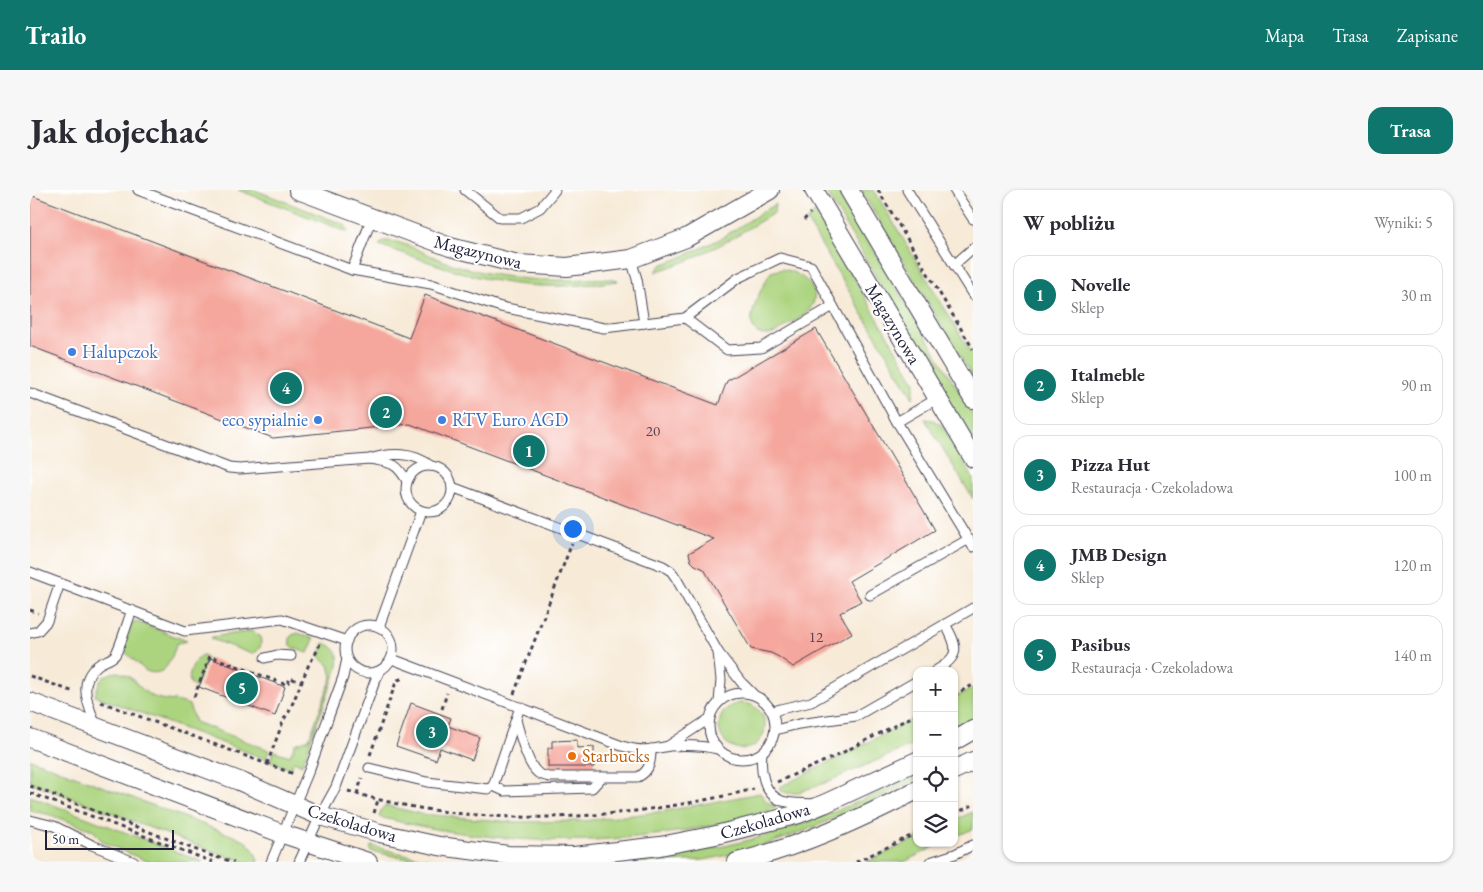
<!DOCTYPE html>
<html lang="pl">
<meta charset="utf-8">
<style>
:root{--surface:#fff;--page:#f7f7f7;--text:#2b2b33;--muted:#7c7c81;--line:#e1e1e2;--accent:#0f766e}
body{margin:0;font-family:"EB Garamond",serif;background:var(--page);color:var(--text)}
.controls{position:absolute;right:15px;bottom:15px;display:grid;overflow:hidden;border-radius:10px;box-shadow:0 1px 4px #0004}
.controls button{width:45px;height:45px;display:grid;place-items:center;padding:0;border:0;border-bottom:1px solid var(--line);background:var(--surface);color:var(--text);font:25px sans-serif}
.scale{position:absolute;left:15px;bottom:12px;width:129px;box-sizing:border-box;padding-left:5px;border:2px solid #22223b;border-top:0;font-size:14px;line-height:18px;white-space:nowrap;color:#22223b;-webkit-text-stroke:4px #fff;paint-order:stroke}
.you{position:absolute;left:542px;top:338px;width:18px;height:18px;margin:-12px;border:4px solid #fff;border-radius:50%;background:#1a73e8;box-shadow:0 0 0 8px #1a73e833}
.badge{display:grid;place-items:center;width:32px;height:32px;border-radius:50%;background:var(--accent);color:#fff;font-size:16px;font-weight:700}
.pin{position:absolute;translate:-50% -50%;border:2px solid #fff;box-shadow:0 1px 5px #0006}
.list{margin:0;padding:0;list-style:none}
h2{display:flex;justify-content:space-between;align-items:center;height:65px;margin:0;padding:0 20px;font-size:21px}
h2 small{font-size:16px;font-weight:400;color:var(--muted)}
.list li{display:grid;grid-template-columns:32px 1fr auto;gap:15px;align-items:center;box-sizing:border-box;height:80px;margin:0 10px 10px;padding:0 10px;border:1px solid var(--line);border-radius:15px}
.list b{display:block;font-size:19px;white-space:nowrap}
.list p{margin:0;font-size:16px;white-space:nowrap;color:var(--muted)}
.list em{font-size:16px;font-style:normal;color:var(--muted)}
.icon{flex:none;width:28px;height:28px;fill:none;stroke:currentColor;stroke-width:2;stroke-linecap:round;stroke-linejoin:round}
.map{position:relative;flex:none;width:943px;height:672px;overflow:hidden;border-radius:15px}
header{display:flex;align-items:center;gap:30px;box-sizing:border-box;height:70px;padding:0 25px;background:var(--accent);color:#fff}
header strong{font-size:24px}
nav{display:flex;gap:28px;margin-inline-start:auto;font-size:18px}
.intro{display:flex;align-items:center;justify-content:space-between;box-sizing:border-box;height:120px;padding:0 30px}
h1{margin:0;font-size:35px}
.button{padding:12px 22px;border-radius:15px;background:var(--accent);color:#fff;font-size:18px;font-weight:700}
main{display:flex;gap:30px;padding:0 30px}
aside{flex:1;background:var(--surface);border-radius:15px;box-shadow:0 1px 4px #0004}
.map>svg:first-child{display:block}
.green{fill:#acd47f;stroke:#677b5d}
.building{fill:#f5a79d}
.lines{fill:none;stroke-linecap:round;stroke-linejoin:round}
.service-casing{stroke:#424052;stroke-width:11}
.minor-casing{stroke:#424052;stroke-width:20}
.path{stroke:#424052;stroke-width:3;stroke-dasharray:4 4;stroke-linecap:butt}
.service{stroke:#fff;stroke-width:9}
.minor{stroke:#fff;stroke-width:18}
.shop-dot{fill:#3f7fe0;stroke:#fff;stroke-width:2}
.food-dot{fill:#e8710a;stroke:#fff;stroke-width:2}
.labels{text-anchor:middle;stroke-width:4;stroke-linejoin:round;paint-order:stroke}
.number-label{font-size:15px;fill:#574354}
.street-label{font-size:18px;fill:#22223b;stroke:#fff}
.shop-label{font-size:18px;fill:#366cbe;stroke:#fff;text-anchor:start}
.food-label{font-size:18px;fill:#c56008;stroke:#fff;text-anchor:start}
</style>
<header>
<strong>Trailo</strong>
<nav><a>Mapa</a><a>Trasa</a><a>Zapisane</a></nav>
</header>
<div class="intro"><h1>Jak dojechać</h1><a class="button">Trasa</a></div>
<main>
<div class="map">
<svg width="943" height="672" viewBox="0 0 943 672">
<rect width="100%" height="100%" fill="#fff"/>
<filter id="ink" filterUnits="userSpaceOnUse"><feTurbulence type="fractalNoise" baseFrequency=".02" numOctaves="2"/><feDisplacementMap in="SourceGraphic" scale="10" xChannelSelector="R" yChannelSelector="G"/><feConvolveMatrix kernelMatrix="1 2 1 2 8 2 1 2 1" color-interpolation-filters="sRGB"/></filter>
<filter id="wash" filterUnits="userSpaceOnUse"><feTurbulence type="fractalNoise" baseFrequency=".0096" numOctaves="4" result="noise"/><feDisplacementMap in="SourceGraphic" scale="20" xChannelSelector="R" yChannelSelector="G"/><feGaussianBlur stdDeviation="1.12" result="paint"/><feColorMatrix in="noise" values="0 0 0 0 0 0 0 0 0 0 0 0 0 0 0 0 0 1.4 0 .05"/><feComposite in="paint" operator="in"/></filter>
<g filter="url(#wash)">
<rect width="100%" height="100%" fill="#f7ead7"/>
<g class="green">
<path d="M208,0H225L315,35L318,42Z"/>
<path d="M795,0H808L943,225V251Z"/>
<path d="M831,0H844L943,166V188Z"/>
<path d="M745,14L744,23L692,54L657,71L625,82L631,75L650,68L690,49Z"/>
<path d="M785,22L885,192L883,208L777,31Z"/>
<path d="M354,51C371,50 390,61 404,67C417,73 431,77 444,80C475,88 508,91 539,90C557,90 570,86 588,91C555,96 519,98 485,94C439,88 394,70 349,55Z"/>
<path d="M752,79C776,84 799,104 773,126C768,130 762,132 757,136C751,139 744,146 736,145C705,144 733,95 741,82Z"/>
<path d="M895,229L903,230L912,235L943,288V309Z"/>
<path d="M105,431L157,451L147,453C141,468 137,489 116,481L93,460L102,433Z"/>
<path d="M221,441L230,446C232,455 231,460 222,464L181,449L182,447Z"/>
<path d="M268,443L284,449L278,463C268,460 254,457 262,445Z"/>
<path d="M294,453C306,457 310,464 308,476L272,575L264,571L260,579L240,571L244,561L260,566L265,554L279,549L302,487L299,475L289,467Z"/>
<path d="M172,465L177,468L165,498C163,496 161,495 160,492C157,483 165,469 172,465Z"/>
<path d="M87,482C107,487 105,496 120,505C131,512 147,509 159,515L165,532L239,560L236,569L65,506C69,491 71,485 87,482Z"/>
<path d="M943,498V527L930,536L924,538V508Z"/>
<circle cx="712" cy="536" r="23"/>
<path d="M887,527V553L792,594L766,603H757L749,600L750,597Z"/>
<path d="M0,569L214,650C222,657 226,662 228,672H216L189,664L0,592Z"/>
<path d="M887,584V589C819,623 749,657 673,670C647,672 619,672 593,672C622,668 651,665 680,659C752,645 821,617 887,584Z"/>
<path d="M730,603L737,612L746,617V618C716,630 678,637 646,642C544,657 450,652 349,627C351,621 351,616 358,616L391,624L483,632L553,631L636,621Z"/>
<path d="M0,606L173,672H119L73,652L63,640L17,624L0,621Z"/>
<path d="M943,622V639L924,647V630Z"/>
<path d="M887,648V653H912L874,672H837Z"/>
<path d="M341,656L378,665L415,672H392L340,661Z"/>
</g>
<g id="blocks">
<g class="building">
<path d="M0,5L379,148L395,105L688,215L697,191L786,139L905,340L819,391L831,411L810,423L822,443L763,477L749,467L741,463L721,459L674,379L665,375L661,371L659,363L684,349L380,234L243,248L0,156Z"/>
<path d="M180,468L255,497L245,526L169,497Z"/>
<path d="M381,513L421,528L418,536L450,548L442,570L410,558L406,570L366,556Z"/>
<path d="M547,550V558L564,557V577H518V558H522V551Z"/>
</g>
</g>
</g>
<g filter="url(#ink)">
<use href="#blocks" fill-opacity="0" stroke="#424052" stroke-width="1"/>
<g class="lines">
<defs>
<g id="service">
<path d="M108,0L322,80L401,94L471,117L574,138L655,128L708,88L750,68L781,76L867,232L943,357"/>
<path d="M435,0L470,28H491L510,18L525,0"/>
<path d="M877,0L943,105"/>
<path d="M924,0L943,29"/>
<path d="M601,69L607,89L614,133"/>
<path d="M924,75L943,58"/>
<path d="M322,80L342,28"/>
<path d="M655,128L697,160L731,158L803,116"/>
<path d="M0,203L199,278L210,279L340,269C361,273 366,272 377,291"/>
<path d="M867,232L908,208"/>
<path d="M340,269C360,262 384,262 401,276"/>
<circle cx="399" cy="299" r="23"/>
<path d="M422,297L633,376L641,381L646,388L688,462L711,492L723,504"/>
<path d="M0,382L155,441L252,429L317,451"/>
<path d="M840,405L939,349"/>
<circle cx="339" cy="459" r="24"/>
<path d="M349,437L391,321"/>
<path d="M0,443L8,441L17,431L30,393"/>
<path d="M688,462L691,490L689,512"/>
<path d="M235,468L247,465L261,466"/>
<path d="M362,469L592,556C602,559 613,561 623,559C629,558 634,557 639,556C655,555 671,555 687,559"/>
<path d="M905,481C930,467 929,458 915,434"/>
<circle cx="712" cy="536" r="33"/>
<path d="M743,522L750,519L781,512L943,418"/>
<path d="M486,530C490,544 497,575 508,583C511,585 515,586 519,587H608C620,581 621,571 621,559"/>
<path d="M66,536C59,516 46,492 68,475C73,471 81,470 85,465C90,458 98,430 102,420"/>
<path d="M745,540L769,534L826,526L887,491"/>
<path d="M638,556L679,529"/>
<path d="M732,563C730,580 733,604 752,611C762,614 774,613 784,614"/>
<path d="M339,578L397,592L458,599L463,596L490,517"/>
<path d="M463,596L474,601L562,598L572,587"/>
<path d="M0,630L24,636L62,655L104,672"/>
<path d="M241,672L280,578L313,487L317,469"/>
<path d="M269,672L290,626L306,597L345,491L350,481"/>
<path d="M900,672L925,664L943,655"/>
</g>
<g id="minor">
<path d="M268,0L420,57L488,74L537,77L601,69L656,48L740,0"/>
<path d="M784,0L943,268"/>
<path d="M819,0L943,209"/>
<path d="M0,512L209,591L290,626L350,643L409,656L478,665L544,666L630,656L686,645L769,624L794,614L887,571"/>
<path d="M0,548L253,644L338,672"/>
<path d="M924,551L943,540"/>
<path d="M924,580L943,571"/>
<path d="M707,672C770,657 830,629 887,600"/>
</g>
</defs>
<use href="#service" class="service-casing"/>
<use href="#minor" class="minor-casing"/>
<g class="path">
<path d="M848,0L943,159"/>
<path d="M774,30L780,23"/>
<path d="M0,420L8,423"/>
<path d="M0,486L44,502"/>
<path d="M484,504L542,353"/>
<path d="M924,505L943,495"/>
<path d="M164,507L180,466L257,495L260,488L271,492"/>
<path d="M71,512L264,584"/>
<path d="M412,519L417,503"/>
<path d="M340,565L365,495L368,490L373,488"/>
<path d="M237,574L254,529L259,522L279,474L285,465L290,454"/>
<path d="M747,592L806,566L887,524"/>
<path d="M0,596L182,666L204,672"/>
<path d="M318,601C446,641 595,631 724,599"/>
<path d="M0,603L183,672"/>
<path d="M327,604L332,588"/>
<path d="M344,623L348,610"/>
<path d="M924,624L943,615"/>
<path d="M826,672L887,643"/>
</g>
<use href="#service" class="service"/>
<use href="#minor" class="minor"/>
</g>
</g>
<g class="shop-dot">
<circle cx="42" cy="162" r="5"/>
<circle cx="288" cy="230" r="5"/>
<circle cx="412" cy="230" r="5"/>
</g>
<circle class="food-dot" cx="542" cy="566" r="5"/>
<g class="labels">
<g class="number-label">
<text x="623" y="246">20</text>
<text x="786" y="452">12</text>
</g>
<g class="street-label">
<text transform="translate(448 62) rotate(14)" y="6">Magazynowa</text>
<text transform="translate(863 134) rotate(59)" y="6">Magazynowa</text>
<text transform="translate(735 631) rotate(-16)" y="6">Czekoladowa</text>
<text transform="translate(322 633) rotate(17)" y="6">Czekoladowa</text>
</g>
<g class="shop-label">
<text x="52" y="168">Halupczok</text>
<text x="278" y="236" text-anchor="end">eco sypialnie</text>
<text x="422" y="236">RTV Euro AGD</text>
</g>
<g class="food-label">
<text x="552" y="572">Starbucks</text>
</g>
</g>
</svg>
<div class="controls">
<button>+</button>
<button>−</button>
<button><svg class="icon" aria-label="locate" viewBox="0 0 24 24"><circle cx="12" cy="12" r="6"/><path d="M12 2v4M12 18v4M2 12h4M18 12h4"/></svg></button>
<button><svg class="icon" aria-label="layers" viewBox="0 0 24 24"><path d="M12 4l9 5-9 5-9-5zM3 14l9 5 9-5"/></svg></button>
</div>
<div class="scale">50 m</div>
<div class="you"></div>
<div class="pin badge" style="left:499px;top:261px">1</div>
<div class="pin badge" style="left:356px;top:222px">2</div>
<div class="pin badge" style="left:402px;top:542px">3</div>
<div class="pin badge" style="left:256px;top:198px">4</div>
<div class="pin badge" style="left:212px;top:498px">5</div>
</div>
<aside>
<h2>W pobliżu<small>Wyniki: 5</small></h2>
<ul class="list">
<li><span class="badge">1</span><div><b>Novelle</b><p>Sklep</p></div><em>30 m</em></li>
<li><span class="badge">2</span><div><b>Italmeble</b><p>Sklep</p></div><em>90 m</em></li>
<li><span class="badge">3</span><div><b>Pizza Hut</b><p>Restauracja · Czekoladowa</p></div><em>100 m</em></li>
<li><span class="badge">4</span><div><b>JMB Design</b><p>Sklep</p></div><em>120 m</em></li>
<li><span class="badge">5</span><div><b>Pasibus</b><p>Restauracja · Czekoladowa</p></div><em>140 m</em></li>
</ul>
</aside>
</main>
